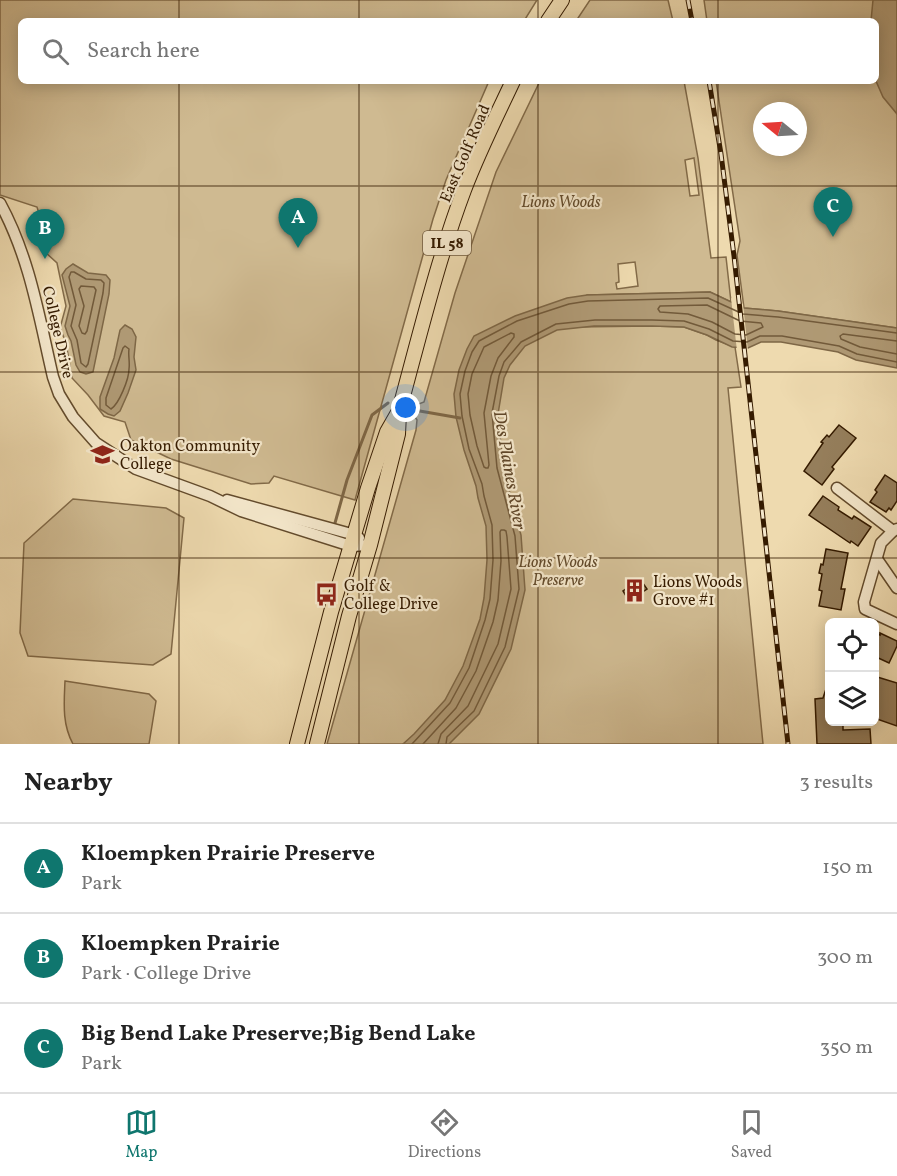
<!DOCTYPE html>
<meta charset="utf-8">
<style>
:root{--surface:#fff;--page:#f6f6f6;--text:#222;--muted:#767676;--line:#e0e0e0;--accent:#0f766e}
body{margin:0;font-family:Vollkorn,serif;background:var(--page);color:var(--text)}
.controls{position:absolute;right:18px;bottom:18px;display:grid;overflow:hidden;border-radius:9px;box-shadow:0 3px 15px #0003}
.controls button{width:54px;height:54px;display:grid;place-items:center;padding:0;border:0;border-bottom:2px solid var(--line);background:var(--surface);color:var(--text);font:30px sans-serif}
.compass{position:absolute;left:753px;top:102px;width:54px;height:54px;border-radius:50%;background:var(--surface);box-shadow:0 3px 15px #0003;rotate:288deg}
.you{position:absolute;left:406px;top:408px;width:21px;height:21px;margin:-15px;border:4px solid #fff;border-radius:50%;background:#1a73e8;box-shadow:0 0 0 9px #1a73e833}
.badge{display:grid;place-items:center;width:39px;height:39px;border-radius:50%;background:var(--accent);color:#fff;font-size:20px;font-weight:700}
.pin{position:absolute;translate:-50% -50px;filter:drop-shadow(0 2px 3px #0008)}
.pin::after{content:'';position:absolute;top:32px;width:21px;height:18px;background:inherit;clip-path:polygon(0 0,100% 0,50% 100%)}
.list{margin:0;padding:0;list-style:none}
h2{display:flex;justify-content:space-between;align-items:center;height:78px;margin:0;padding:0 24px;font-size:26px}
h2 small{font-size:20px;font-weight:400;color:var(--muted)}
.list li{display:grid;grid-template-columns:39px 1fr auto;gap:18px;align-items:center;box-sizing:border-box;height:90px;padding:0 24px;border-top:2px solid var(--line)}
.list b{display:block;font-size:22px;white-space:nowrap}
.list p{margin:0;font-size:20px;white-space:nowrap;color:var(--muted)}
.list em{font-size:20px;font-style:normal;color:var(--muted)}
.icon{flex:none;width:33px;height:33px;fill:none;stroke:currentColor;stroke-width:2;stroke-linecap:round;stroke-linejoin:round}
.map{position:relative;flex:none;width:897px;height:744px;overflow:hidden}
.search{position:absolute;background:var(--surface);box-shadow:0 3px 15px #0003;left:18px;right:18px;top:18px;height:66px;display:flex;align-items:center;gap:15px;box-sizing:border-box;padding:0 21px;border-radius:9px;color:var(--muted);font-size:22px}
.sheet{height:348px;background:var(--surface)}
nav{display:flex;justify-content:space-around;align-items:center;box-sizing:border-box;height:84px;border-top:2px solid var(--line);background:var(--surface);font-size:16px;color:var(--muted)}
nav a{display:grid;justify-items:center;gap:3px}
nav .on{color:var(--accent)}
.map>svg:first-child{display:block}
.green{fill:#cfba91;stroke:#826a48;stroke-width:1.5;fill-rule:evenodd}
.water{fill:#af9974;stroke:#7e6746;stroke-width:1.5}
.pier{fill:#eedaaf}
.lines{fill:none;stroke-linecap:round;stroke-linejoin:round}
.shore{stroke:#725a3a;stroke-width:1.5}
.stream{stroke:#7e6746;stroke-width:3}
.building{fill:#957e5b;stroke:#351b00;stroke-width:1.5}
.minor-casing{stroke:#634b2c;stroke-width:13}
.major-casing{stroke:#351b00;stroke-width:16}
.minor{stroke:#f4e7cb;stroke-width:10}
.major{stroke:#eedaaf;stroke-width:14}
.rail-casing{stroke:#351b00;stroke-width:5}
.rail{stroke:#f4e7cb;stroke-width:3;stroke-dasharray:9;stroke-linecap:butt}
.grid{fill:none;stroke:#351b00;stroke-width:1.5;stroke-opacity:0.55}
.labels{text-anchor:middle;stroke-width:4.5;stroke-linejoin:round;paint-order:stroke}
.shield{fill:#f4e7cb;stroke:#6e583d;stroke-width:1.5}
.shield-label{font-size:15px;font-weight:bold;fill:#351b00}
.street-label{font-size:16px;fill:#351b00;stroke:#f4e7cb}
.park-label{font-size:16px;font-style:italic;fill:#634b2c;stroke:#f4e7cb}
.poi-label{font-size:16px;fill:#351b00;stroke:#f4e7cb;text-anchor:start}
.water-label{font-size:18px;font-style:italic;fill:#604729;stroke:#f4e7cb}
</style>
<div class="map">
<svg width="897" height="744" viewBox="0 0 897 744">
<rect width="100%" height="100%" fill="#eedaaf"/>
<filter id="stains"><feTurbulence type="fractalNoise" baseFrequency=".00333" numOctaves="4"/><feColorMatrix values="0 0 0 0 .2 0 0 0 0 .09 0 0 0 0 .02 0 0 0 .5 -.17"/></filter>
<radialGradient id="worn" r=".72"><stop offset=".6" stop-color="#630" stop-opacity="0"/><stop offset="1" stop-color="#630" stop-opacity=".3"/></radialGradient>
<g class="green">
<path d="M0,0H537L524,21H21V81H489L446,180L433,219L355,500L274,476L269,483L251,484L171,459L131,440L125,422L104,416L88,395L72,378L66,343L60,328L66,306L57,263L45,252L42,239V223L37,207L0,195Z"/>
<path d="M590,0H668L673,21H576Z"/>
<path d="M704,0H897V328L778,311L744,308L737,255L740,241L716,81H876V21H707ZM762,111H798V147H762Z"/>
<path d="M540,81H684L698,158L711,258L726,257L731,302L710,292L587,295L576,327L652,326L684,327L707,335L716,340L735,347L741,387L728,388L763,744H327L416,430L417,420L413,414L416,405L424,402L455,293L496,172ZM694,158L699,195L690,196L685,160ZM635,262L638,286L617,289L616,283L619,282L618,264Z"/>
<path d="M73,499L166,508L184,518L171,654L153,665L28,656L20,633L24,543Z"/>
<path d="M65,681L149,694L156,701L149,744H73C62,724 64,703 65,681Z"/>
</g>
<g class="water">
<path d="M873,0H897V114L883,97L876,81V21H871Z"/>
<path d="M73,264L88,273L106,275L110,280L109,294L93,372L86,374L80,372L76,365L71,341L68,335L65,326L70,306L62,275L66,269Z"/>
<path d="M710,292L744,308L778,311L897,328V368L856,360L838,352L781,342H761L748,348L732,347L707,335L684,327L652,326H594L557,330L525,346L510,365L504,378L498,414L503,467L521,535L525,590L511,649L479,714L449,744H403L414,734L445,700L463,666L480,619L484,598L487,560L486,526L478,498L476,486L464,450L456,417L454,394L459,370L467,349L474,336L515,316L567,298L587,295Z"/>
<path d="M125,325L132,329L136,337L134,357L136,370L128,393L120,411L114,416L108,414L100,409V397L114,358L120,330Z"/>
</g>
<path class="pier" d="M731,298L743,304L748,351H737Z"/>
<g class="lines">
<g class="shore">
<path d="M71,272H74L86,279L101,280L104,283L103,293L88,364L86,367L81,363L77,340L71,326L76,305L69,277Z"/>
<path d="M81,286L94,287L96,290L87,331L85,334L82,333L79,326L84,306L79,289Z"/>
<path d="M707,305L740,321L761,323L763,327L746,335L735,334L712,322L688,314L660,312L658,309L660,306Z"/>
<path d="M511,333L514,334V337L498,358L491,376L484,413L489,465L488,468H486L484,467L477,446L470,415L468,394L472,374L484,347Z"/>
<path d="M897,341L843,334L840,336L841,339L860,347L897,354"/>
<path d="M125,346L129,349C128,355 130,362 129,369C129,379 119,404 111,409L106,405V398L123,348Z"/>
<path d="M412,744L450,703L469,668L485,620L490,599L493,560L492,525L484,496L482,484L469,449L462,416L460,394L465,371L472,352L479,341L517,321L569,304L588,301L708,298L743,314L778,317L897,333"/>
<path d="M423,744L456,708L476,671L493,622L498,600L501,561L500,532L501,530H504L506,531L507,537L511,589L498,644L468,706L441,734L438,744"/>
<path d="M446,744L447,737L474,711L505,647L519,589L515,536L497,468L492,413L499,376L504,362L521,342L556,324L595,320H652L684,321L709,329L733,341L747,342L760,336H782L839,346L857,354L897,362"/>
</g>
<g class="stream">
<path d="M414,410L460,418"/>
<path d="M335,523L347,480L372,415L388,403"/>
</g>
</g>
<g class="building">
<path d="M839,425L856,438L832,467L834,469L822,485L804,471L823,443L821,442L827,435L829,437Z"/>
<path d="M885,475L897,483V501L891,510L889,508L886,512L870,502L877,492L875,490Z"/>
<path d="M823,496L839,507L838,510L852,519L854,516L871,527L858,546L851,541L850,543L809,515Z"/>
<path d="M826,549L848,553L841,589H845L841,610L819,606L822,591L819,590L822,574L819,573L821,564L823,565Z"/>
<path d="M640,579L647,589L629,601L623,591Z"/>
<path d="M874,632L880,635V633L897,641V646L889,663L874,656Z"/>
<path d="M874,676L897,683V726L874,718Z"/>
<path d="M828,683H830V722H843V730L870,729L871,744H817L815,699L823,698Z"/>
</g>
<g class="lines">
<defs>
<g id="minor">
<path d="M0,203C30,258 39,317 53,377L59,394L73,417L96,443L136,469L210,496L241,511L351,546L370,545"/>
<path d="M837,488L893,531"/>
<path d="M227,500L355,535L359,538"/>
<path d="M897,529L893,531L881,543L864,602L865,609L897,624"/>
<path d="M877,559L897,588"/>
</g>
<g id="major">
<path d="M548,21L562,0"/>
<path d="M297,744L331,612L368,488L387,432L399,411C419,338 437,262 464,190C478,153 496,117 513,81"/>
<path d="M317,744L349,616L370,545L398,434L399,414"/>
</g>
</defs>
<use href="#minor" class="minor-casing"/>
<use href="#major" class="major-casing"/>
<use href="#minor" class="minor"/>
<use href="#major" class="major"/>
<defs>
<g id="rail">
<path d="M688,0L692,21"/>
<path d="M709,81L721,154L734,256L788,744"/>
</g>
</defs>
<use href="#rail" class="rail-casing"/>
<use href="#rail" class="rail"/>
</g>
<path class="grid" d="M179,0V21M359,0V21M538,0V21M718,0V21M179,81V744M359,81V744M538,81V744M718,81V744M0,186H897M0,372H897M0,558H897"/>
<defs>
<symbol id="university-bare" viewBox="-9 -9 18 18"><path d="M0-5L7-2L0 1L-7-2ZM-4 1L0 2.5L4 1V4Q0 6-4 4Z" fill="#8f2418" stroke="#f4e7cb" stroke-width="2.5" paint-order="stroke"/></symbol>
<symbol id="building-bare" viewBox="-9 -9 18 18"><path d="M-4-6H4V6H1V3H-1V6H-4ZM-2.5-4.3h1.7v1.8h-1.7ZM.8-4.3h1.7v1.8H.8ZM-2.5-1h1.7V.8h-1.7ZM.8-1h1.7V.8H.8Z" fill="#8f2418" stroke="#f4e7cb" stroke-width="2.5" paint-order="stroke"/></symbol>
<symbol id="bus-bare" viewBox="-9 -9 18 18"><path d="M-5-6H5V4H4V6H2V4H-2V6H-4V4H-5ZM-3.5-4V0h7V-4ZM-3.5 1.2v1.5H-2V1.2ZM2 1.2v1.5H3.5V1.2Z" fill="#8f2418" stroke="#f4e7cb" stroke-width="2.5" paint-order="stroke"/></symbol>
</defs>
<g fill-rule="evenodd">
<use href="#university-bare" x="86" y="438" width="33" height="33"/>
<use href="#building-bare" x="618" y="574" width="33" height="33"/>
<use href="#bus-bare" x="310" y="578" width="33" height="33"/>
</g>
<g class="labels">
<rect class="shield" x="423" y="231" width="48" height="24" rx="4.5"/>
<g class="shield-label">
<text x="447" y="248">IL 58</text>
</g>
<g class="street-label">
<text transform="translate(464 153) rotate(-67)" y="6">East Golf Road</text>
<text transform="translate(59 332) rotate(77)" y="6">College Drive</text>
</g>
<g class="park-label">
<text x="561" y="207">Lions Woods</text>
<text x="558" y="567">Lions Woods<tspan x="558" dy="18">Preserve</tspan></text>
</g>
<g class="poi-label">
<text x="120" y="451">Oakton Community<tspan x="120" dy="18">College</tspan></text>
<text x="653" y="587">Lions Woods<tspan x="653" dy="18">Grove #1</tspan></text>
<text x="344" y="591">Golf &amp;<tspan x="344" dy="18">College Drive</tspan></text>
</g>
<g class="water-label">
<text transform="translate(510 470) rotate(80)" y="6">Des Plaines River</text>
</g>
</g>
<rect width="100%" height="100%" filter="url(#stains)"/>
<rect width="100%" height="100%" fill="url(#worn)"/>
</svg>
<div class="controls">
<button><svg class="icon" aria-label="locate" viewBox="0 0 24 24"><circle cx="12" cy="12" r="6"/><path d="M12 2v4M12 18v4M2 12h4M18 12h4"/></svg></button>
<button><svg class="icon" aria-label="layers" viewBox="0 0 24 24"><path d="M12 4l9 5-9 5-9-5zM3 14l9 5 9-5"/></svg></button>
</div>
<svg class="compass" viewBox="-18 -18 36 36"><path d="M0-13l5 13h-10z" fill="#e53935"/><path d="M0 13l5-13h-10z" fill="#767676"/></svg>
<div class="you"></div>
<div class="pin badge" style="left:298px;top:248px">A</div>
<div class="pin badge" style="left:45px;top:259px">B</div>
<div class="pin badge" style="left:833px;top:237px">C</div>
<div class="search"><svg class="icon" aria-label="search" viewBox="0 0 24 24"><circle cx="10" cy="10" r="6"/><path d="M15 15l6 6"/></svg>Search here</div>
</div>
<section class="sheet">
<h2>Nearby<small>3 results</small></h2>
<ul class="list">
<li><span class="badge">A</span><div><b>Kloempken Prairie Preserve</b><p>Park</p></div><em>150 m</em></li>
<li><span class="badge">B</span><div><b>Kloempken Prairie</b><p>Park · College Drive</p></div><em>300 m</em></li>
<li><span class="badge">C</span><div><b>Big Bend Lake Preserve;Big Bend Lake</b><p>Park</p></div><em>350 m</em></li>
</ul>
</section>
<nav>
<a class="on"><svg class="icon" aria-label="map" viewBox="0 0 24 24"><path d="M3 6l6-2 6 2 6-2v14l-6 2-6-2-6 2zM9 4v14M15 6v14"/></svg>Map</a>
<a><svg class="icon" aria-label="directions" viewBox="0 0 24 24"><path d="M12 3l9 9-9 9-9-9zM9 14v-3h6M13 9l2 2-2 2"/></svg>Directions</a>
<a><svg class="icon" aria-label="saved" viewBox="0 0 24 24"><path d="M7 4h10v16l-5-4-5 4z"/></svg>Saved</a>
</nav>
